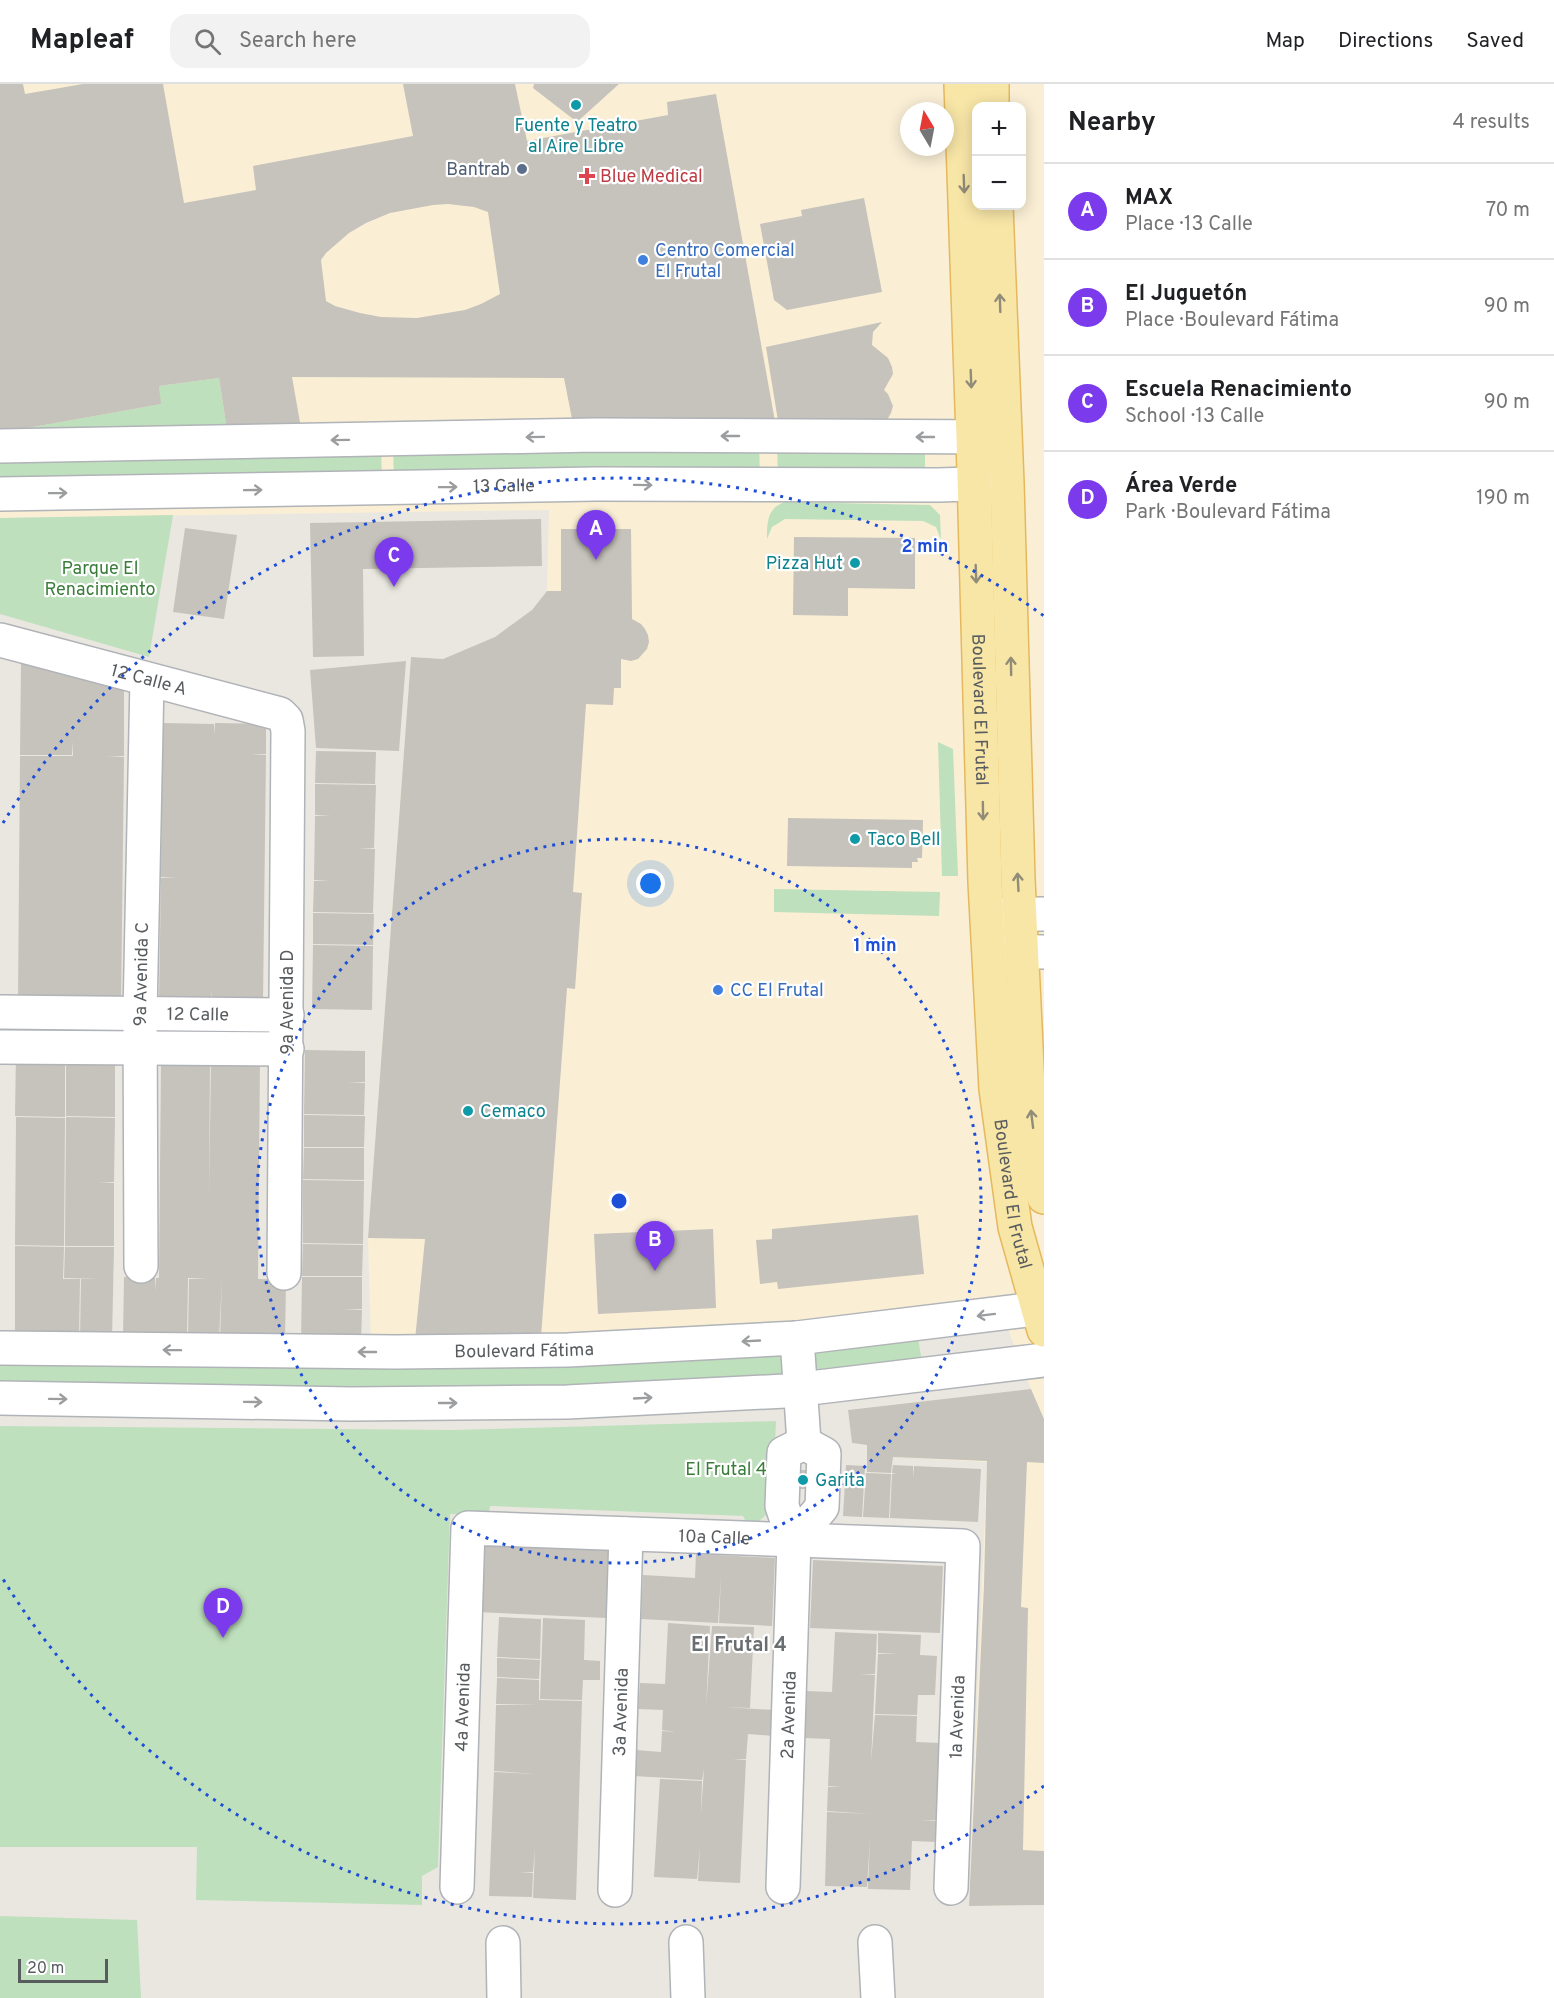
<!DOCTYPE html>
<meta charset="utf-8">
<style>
:root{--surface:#fff;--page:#f2f2f2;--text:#202124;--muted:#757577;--line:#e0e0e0;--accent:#7c3aed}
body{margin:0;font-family:Overpass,sans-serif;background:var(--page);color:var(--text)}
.controls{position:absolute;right:18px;top:18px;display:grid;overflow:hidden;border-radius:12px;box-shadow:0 3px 15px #0003}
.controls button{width:54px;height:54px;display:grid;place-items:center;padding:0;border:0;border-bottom:2px solid var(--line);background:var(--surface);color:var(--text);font:30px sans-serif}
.compass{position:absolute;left:900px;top:18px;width:54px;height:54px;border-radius:50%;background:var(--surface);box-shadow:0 3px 15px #0003;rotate:350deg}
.scale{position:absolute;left:18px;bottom:15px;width:90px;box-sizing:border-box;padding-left:6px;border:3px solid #585c5f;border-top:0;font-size:16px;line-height:21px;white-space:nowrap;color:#585c5f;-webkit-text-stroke:4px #fff;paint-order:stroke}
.you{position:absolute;left:651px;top:800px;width:21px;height:21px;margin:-15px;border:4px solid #fff;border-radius:50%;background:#1a73e8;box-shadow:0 0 0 9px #1a73e833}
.badge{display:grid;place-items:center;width:39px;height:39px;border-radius:50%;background:var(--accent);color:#fff;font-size:20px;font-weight:700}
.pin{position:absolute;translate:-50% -50px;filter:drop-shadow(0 2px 3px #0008)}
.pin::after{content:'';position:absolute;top:32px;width:21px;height:18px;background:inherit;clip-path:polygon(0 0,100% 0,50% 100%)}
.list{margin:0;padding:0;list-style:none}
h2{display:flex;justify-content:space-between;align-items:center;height:78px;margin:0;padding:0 24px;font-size:26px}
h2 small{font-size:20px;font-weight:400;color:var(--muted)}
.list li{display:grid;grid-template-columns:39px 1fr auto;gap:18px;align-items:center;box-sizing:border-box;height:96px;padding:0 24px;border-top:2px solid var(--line)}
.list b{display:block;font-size:22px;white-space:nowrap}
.list p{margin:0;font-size:20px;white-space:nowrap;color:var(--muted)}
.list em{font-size:20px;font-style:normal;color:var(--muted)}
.icon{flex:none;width:33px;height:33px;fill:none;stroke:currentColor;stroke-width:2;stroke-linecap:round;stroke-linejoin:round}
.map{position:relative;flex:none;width:1044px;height:1914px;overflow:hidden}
header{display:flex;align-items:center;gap:36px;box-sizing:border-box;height:84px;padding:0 30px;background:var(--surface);border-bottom:2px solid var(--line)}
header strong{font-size:28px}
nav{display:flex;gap:33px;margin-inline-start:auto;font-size:21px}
.search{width:420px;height:54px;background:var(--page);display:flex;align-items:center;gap:15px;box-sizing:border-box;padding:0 21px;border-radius:18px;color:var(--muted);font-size:22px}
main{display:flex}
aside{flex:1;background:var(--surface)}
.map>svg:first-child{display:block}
.commercial{fill:#faefd5;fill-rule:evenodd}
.green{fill:#bfe0bd}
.building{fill:#c6c2bc;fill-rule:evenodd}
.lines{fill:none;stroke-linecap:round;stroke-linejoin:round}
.minor-casing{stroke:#b0b3b7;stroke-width:36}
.major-casing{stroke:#e5b85e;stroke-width:36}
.minor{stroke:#fff;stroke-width:33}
.major{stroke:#f8e6a7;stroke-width:33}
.oneway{stroke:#908c78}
.oneway2{stroke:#9b9d9f}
.ring{fill:none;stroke:#1d4ed8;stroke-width:3;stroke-dasharray:3 6}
.culture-dot{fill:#0f9aa8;stroke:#fff;stroke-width:2}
.service-dot{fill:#5c6f8a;stroke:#fff;stroke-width:2}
.health-dot{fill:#e0444e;stroke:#fff;stroke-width:2}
.shop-dot{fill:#3f7fe0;stroke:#fff;stroke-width:2}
.labels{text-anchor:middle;stroke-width:4.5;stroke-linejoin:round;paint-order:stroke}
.culture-label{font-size:18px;fill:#0d838f;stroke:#fff;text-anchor:start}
.service-label{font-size:18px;fill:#4e5e75;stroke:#fff;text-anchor:end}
.health-label{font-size:18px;fill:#be3a42;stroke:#fff;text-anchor:start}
.shop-label{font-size:18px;fill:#366cbe;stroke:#fff;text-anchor:start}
.street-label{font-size:18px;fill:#585c5f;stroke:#fff}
.park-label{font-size:18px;fill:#3a7d3a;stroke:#fff}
.neighbourhood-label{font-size:20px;font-weight:bold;fill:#696e71;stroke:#fff}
.centre{fill:#1d4ed8;stroke:#fff;stroke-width:3}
.ring-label{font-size:18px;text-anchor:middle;font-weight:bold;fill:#1d4ed8;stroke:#fff;stroke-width:4.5;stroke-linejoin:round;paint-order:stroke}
</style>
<header>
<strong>Mapleaf</strong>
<div class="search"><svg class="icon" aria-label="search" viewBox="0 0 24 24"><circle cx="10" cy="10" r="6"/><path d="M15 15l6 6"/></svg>Search here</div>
<nav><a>Map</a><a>Directions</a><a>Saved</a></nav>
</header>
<main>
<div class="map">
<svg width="1044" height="1914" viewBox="0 0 1044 1914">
<rect width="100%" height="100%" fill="#eae7e0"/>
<path class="commercial" d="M0,0H1044V1821L969,1822L987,1378L893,1373L891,1389L867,1388V1361L852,1359L848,1326L1031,1305L997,1217L966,1232L371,1261L368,1154L411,573L443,575L495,553L532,526L547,507L549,426L0,434ZM976,22H1022V122H976ZM909,27H945V63H909Z"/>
<g class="green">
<path d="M219,294L227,346L0,349L160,320L159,302Z"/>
<path d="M759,353L760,399L394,403L393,357Z"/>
<path d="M381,355L382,404L0,410V362Z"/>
<path d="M777,356L925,357V398L778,397Z"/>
<path d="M785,418L930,421L940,431L941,456L936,443L923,437L785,435L772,443L767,455C767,438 767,424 785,418Z"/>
<path d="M173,431L149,573L0,530V434Z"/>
<path d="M938,658L953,665L958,792H942Z"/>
<path d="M774,805L940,808L939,832L774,828Z"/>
<path d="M916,1241L924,1291L800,1305L0,1314V1264L289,1268Z"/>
<path d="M776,1337L772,1425L756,1440H747L743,1432L490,1422L489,1431L450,1430L438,1783L422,1792V1821L196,1816L197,1763H0V1342L452,1346Z"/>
<path d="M0,1832L137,1836L141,1914H0Z"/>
</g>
<g class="building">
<path d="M0,0H23L25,10L83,0H163L184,119L256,106L253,82L413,52L403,0H515L527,57L668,31L667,18L716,10L776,343L573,340L564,294L292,293L301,344L227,346L219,294L159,302L161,320L0,349ZM448,120L474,123L488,128L500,210L481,220L465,226L417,234L381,233L360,229L335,222L326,217L321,176L326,169L349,149L366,139L390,129L433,121Z"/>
<path d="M534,0H619L577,38L533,4Z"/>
<path d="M864,114L882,208L787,226L774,216L760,140L802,132L801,126Z"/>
<path d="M882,238L873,248L872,261L888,274L892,283L893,290L884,306L888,310L893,322L891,329L887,336L779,343L766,263Z"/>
<path d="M541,435L542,482L363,485L364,572L313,573L310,439Z"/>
<path d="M185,444L237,451L224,535L173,528Z"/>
<path d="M561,445H631L632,535L641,540L645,545L648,551L649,558L647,565L638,575L631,577L621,575V604H614L613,621L586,620L573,808L582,809L575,905L567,904L541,1253L415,1256L425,1155L368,1154L411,573L443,575L495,553L532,526L547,507H561Z"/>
<path d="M794,453L915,454V505L848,504V532L793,531Z"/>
<path d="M406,577L399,667L316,664L310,586Z"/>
<path d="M21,579H78L124,592V672H107L124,673L121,920L18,919L20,672H73V657L72,671H20Z"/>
<path d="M162,639L214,640L215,651V639L266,640V670H251L266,671L263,918L212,917L211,907V917H159L161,794H176L161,793Z"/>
<path d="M316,667L376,668L375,700L315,699Z"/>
<path d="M315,700L376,701L374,764H358L375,765L373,829L313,828L314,797H330L314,796L315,732L331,731H315Z"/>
<path d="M788,734L923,736L922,774H917L918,778H912V784L787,782Z"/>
<path d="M313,829L374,830L373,861L313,860Z"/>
<path d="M313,861L373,862L372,926L312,925Z"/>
<path d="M305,966L365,967V998L348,999H365L364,1031L304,1030Z"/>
<path d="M16,969H65V1033L15,1032Z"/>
<path d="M66,969H115V1033L66,1032Z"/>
<path d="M161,974H210L209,1115L211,975H260L258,1195L286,1196L285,1256L220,1255L222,1194L219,1255L188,1254L189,1195L208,1194H188L187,1254L123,1253L124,1193L155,1194L156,1207V1194H159Z"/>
<path d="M304,1031L365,1032L364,1063H304Z"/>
<path d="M16,1033L65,1034L64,1162L15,1161Z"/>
<path d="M66,1033L115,1034L114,1098H99L114,1099V1162H65Z"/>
<path d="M304,1064H364V1096L303,1095Z"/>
<path d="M303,1096L364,1097L363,1160L303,1159Z"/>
<path d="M918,1131L924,1190L778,1205L777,1198L760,1200L756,1156L772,1155V1145Z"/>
<path d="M713,1145L716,1224L598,1230L594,1150Z"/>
<path d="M303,1160L363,1161L362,1192H302Z"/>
<path d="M15,1162L64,1163L63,1195H80L79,1255H15Z"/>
<path d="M65,1163H114L112,1255H80L81,1195H99L64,1194Z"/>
<path d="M302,1193H362V1225H343L362,1226L361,1258L301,1257Z"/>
<path d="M1031,1305L1044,1335V1379L1027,1378L1021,1523L1028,1524L1023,1766L1044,1767V1821L969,1822L984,1501L987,1377L893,1373L891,1389L867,1388V1361L852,1359L848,1326Z"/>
<path d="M846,1381L865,1382L862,1433L843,1432Z"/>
<path d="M893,1381L913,1382L914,1394V1382L981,1385L978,1438L890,1434L892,1390L896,1389H892Z"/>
<path d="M790,1386H817L816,1405H789Z"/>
<path d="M866,1389L891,1390L889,1434L863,1433Z"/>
<path d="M479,1461L609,1466L606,1534L476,1528Z"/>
<path d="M696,1470L775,1474L772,1542L719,1539L721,1492L718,1539L641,1535L643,1491L695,1494Z"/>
<path d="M813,1476L943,1482L940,1549L810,1544Z"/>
<path d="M499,1533L541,1535L540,1575L497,1573Z"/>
<path d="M543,1534L585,1536L584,1576L600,1577V1596H583L582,1616L540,1615Z"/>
<path d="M668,1539L710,1542L706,1623L712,1542L754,1543L750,1624L724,1623L774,1626L773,1652L748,1650L746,1675H733L746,1676L740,1799L698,1797L700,1762L697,1795L654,1793L660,1695L702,1697L701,1730L704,1685L702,1696L634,1692L636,1666L661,1668L662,1647L675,1648L662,1646L663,1626L638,1625L640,1599L665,1600Z"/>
<path d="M835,1548L877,1550L875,1590H860L875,1591L871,1678L875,1631L917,1632L916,1658L941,1659L938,1736L921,1737H938L937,1758L912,1757L910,1806L868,1805L870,1755L867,1803L825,1802L827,1728L871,1730L827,1727L828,1703H841L828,1702L830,1655L804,1654L806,1607L832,1608Z"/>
<path d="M878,1549L921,1551L920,1571L937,1572L935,1611H918L917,1631L875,1630L878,1570H899L878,1569Z"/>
<path d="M497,1574L540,1576L539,1595L497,1593Z"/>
<path d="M497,1594L539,1596V1616L582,1617L576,1816L533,1814L535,1764L533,1788H520L533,1789L532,1813L489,1812L494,1688L537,1690L494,1687L496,1621H539L496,1620Z"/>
</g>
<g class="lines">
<defs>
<g id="minor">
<path d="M0,362L596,351L1000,353"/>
<path id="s1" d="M0,410L596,400L938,401L1003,399"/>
<path id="s2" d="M0,556L280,630L286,636L288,647L284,1189"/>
<path d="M992,831L1044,830"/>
<path d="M993,867L1044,868"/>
<path id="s3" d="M0,928L287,931"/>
<path d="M0,963L287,965"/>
<path id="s4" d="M141,1182L140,931L147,596"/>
<path d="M797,1254L804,1359"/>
<path id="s5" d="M0,1264L395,1268L568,1266L797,1254L1044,1224"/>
<path d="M0,1314L351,1320L567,1318L785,1307L1044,1276"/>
<path d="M804,1359L824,1370L822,1423L794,1457L782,1422L784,1369Z"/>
<path id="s6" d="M457,1803L468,1444L963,1462L951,1804"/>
<path id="s7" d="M783,1803L794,1457"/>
<path id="s8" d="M615,1806L626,1450"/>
<path d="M686,1858L688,1914"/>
<path d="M875,1858L878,1914"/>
<path d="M503,1859L504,1914"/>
</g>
<g id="major">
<path id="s9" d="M961,0L973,353L985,798L996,1005L1015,1143L1044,1246"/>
<path d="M992,0V22"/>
<path d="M996,122L1007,399L1018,795L1028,1004L1036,1076L1044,1113"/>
</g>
</defs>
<use href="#minor" class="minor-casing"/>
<use href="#major" class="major-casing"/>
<use href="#minor" class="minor"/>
<use href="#major" class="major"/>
</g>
<defs><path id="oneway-shaft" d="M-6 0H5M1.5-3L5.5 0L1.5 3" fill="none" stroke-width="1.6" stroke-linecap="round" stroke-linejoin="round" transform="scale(1.5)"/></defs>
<g class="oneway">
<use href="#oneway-shaft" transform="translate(964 100) rotate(88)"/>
<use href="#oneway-shaft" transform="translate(1000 219) rotate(-92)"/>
<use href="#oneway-shaft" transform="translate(971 295) rotate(88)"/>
<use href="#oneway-shaft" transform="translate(976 490) rotate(88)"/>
<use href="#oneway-shaft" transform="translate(1011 582) rotate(-91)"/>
<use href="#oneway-shaft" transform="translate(983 727) rotate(89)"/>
<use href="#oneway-shaft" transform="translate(1018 798) rotate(-93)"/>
<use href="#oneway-shaft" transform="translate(1032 1035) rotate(-97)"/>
</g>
<g class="oneway2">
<use href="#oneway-shaft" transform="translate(730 352) rotate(-180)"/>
<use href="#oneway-shaft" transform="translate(535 353) rotate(179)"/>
<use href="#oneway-shaft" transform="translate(925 353) rotate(-180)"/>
<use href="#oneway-shaft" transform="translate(340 356) rotate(179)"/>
<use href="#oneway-shaft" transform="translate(643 401) rotate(1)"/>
<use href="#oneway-shaft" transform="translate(448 403) rotate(-1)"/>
<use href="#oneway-shaft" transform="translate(253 406) rotate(-1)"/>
<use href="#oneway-shaft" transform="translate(58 409) rotate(-1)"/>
<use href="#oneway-shaft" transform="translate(986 1231) rotate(173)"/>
<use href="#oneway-shaft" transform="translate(751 1257) rotate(177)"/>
<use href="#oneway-shaft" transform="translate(172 1266) rotate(-179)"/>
<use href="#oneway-shaft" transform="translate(367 1268) rotate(-180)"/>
<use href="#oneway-shaft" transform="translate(643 1314) rotate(-3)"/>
<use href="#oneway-shaft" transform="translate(58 1315) rotate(1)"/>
<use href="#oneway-shaft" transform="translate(253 1318) rotate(1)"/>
<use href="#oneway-shaft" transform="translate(448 1319)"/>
</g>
<g class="ring">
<circle cx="619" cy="1117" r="362"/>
<path d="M1044 1702A723 723 0 0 1 3 1495M3 739A723 723 0 0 1 1044 532"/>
</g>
<g class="culture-dot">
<circle cx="576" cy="21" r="6"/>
<circle cx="855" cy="479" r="6"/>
<circle cx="855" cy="755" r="6"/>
<circle cx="468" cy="1027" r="6"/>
<circle cx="803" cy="1396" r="6"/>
</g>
<circle class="service-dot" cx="522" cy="85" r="6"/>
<path class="health-dot" d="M584 83h6v6h6v6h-6v6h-6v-6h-6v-6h6z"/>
<g class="shop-dot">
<circle cx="643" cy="176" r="6"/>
<circle cx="718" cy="906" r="6"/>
</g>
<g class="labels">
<g class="culture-label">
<text x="576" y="47" text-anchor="middle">Fuente y Teatro<tspan x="576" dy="21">al Aire Libre</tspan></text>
<text x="843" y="485" text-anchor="end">Pizza Hut</text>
<text x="867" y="761">Taco Bell</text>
<text x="480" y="1033">Cemaco</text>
<text x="815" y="1402">Garita</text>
</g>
<g class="service-label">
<text x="510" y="91">Bantrab</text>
</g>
<g class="health-label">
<text x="600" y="98">Blue Medical</text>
</g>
<g class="shop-label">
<text x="655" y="172">Centro Comercial<tspan x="655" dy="21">El Frutal</tspan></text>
<text x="730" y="912">CC El Frutal</text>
</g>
<g class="street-label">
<text dy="6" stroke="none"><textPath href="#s1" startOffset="504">13 Calle</textPath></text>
<text dy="6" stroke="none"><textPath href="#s2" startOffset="154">12 Calle A</textPath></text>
<text dy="6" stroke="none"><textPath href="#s9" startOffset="626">Boulevard El Frutal</textPath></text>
<text dy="6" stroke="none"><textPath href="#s4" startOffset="292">9a Avenida C</textPath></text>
<text transform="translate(287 918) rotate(-90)" y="6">9a Avenida D</text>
<text dy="6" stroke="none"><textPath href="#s3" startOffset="198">12 Calle</textPath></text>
<text dy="6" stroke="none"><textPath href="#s9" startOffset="1112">Boulevard El Frutal</textPath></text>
<text dy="6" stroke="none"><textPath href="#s5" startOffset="524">Boulevard Fátima</textPath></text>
<text dy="6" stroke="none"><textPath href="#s6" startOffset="606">10a Calle</textPath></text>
<text dy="6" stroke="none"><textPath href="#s6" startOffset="180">4a Avenida</textPath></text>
<text dy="6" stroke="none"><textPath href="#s8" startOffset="178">3a Avenida</textPath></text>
<text dy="6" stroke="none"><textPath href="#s7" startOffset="172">2a Avenida</textPath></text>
<text transform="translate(957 1633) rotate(-88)" y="6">1a Avenida</text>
</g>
<g class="park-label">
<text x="100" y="490">Parque El<tspan x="100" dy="21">Renacimiento</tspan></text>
<text x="726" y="1391">El Frutal 4</text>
</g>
<g class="neighbourhood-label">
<text x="739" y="1567">El Frutal 4</text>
</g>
</g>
<circle cx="619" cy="1117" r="9" class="centre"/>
<g class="ring-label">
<text x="925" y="468">2 min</text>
<text x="875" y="867">1 min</text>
</g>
</svg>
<div class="controls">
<button>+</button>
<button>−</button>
</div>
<svg class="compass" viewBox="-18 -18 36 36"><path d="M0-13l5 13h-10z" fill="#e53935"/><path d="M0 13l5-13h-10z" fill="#757577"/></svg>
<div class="scale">20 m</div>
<div class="you"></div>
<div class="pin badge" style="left:596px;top:476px">A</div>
<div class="pin badge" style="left:655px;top:1187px">B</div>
<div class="pin badge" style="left:394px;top:503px">C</div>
<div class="pin badge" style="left:223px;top:1554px">D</div>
</div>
<aside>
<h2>Nearby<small>4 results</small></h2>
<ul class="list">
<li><span class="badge">A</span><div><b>MAX</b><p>Place · 13 Calle</p></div><em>70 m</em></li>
<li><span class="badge">B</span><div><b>El Juguetón</b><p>Place · Boulevard Fátima</p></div><em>90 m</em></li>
<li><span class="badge">C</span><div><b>Escuela Renacimiento</b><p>School · 13 Calle</p></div><em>90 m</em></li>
<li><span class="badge">D</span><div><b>Área Verde</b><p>Park · Boulevard Fátima</p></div><em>190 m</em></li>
</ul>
</aside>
</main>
